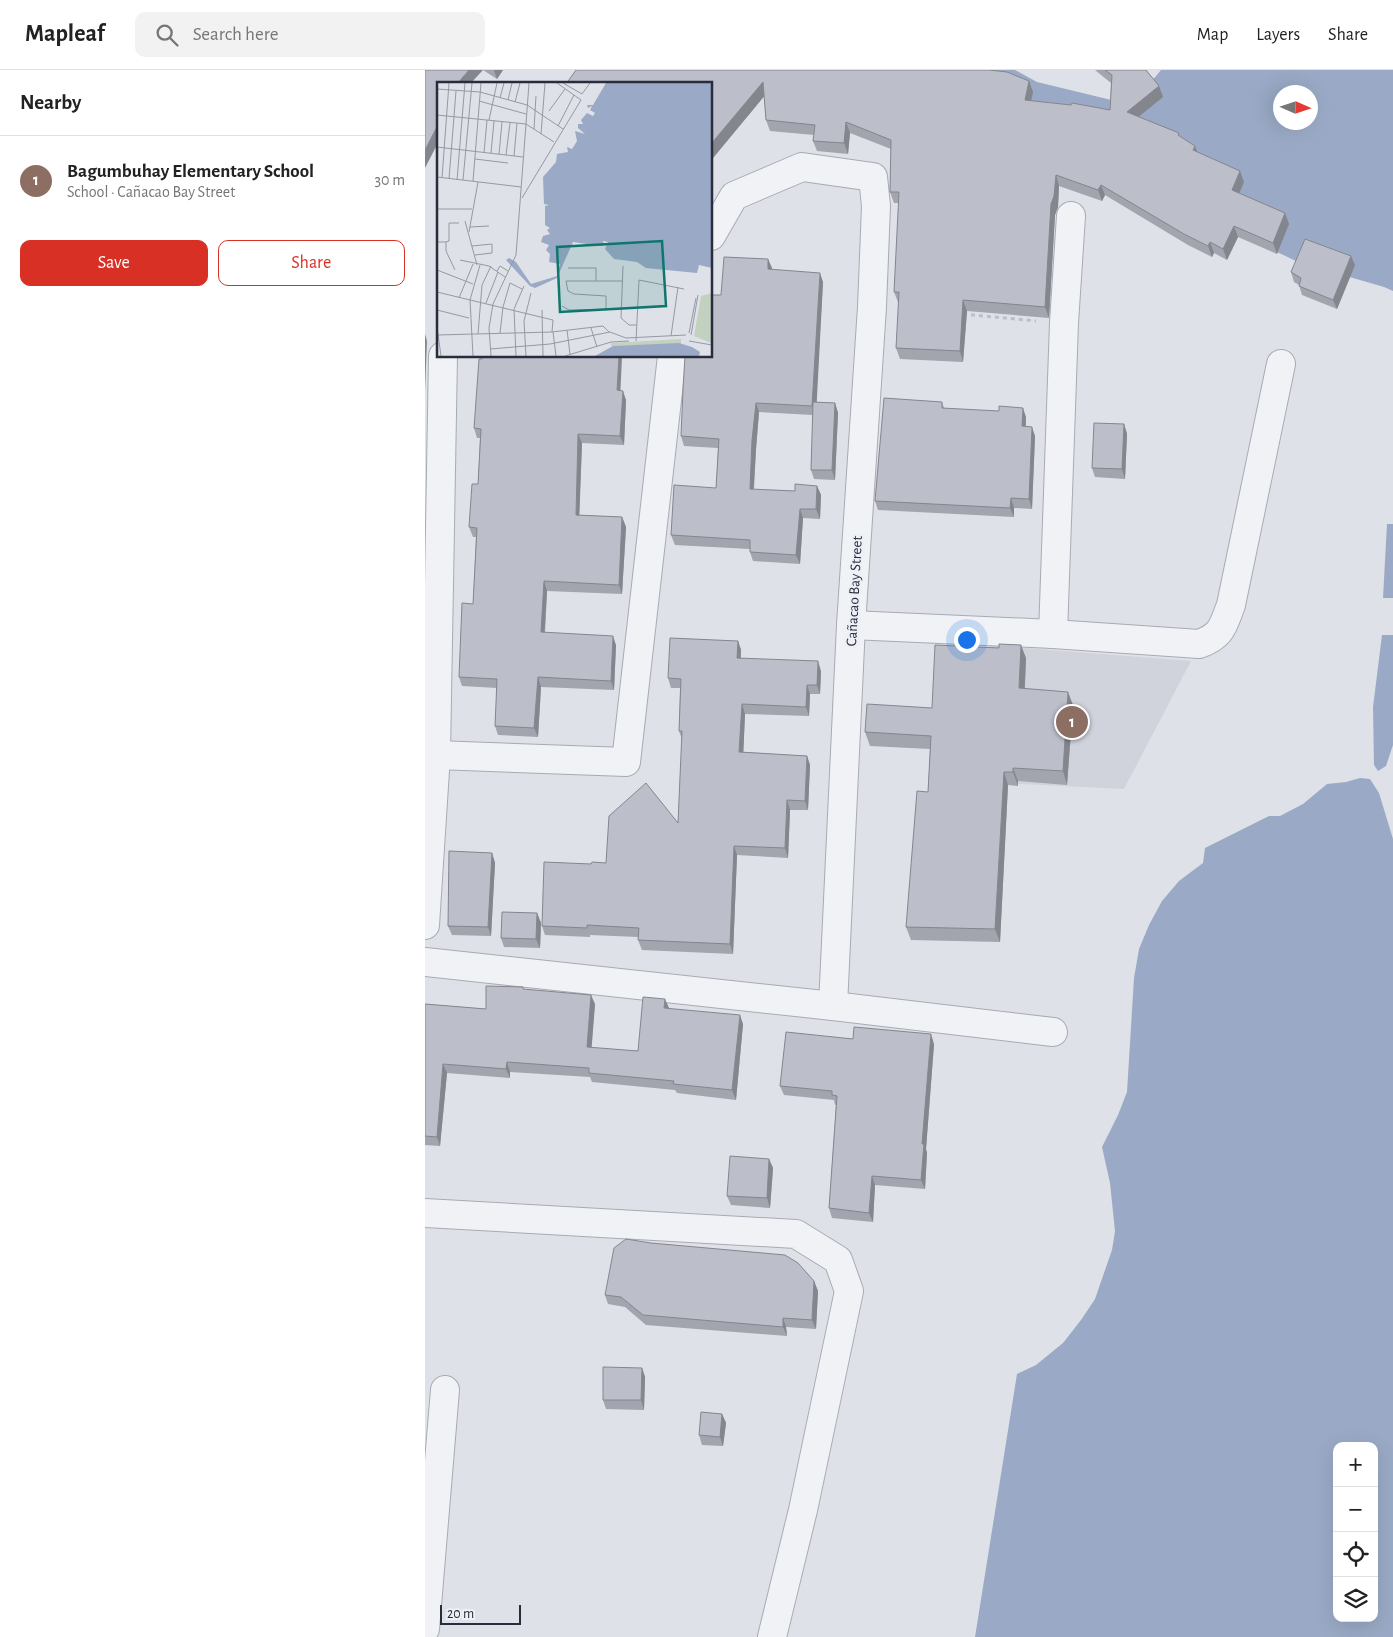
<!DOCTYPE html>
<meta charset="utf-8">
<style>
:root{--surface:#fff;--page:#f2f2f2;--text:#222;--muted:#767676;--line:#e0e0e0;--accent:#d93025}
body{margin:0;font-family:"Alegreya Sans",sans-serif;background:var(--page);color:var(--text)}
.controls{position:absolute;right:15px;bottom:15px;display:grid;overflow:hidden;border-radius:10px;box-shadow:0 5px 20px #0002}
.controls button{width:45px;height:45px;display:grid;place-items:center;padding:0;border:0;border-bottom:1px solid var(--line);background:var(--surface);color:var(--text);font:25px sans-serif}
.compass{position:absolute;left:848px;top:15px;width:45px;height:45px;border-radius:50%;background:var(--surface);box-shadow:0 5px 20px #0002;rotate:93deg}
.scale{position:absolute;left:15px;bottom:12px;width:81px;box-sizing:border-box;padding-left:5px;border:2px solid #282d3e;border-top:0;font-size:14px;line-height:18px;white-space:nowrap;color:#282d3e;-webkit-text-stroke:4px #edf0f5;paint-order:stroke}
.you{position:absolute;left:541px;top:569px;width:18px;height:18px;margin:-12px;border:4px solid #fff;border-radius:50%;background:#1a73e8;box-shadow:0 0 0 8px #1a73e833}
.badge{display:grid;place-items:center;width:32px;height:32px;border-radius:50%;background:var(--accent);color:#fff;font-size:16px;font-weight:700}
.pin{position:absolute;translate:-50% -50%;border:2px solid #fff;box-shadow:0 1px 5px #0006}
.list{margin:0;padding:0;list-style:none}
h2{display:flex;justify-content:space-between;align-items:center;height:65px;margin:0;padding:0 20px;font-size:21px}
h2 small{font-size:16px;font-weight:400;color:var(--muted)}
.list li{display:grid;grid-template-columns:32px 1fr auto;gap:15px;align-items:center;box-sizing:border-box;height:90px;padding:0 20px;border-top:1px solid var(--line)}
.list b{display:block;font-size:19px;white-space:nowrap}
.list p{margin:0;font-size:16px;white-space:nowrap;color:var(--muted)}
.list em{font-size:16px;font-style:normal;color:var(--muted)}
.actions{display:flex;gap:10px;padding:15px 20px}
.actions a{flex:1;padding:11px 0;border:1px solid var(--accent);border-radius:10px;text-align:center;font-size:18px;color:var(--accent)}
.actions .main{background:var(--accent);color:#fff}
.icon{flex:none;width:28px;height:28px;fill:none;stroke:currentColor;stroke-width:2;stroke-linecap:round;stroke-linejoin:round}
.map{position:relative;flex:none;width:968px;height:1567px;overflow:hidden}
header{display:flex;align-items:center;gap:30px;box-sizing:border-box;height:70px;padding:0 25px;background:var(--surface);border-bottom:1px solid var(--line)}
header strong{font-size:24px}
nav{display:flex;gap:28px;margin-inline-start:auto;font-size:18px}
.search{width:350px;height:45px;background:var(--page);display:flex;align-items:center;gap:12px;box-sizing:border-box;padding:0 18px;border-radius:10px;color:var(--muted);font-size:19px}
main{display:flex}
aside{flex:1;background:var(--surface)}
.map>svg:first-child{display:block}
.built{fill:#d0d3dc}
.water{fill:#9aaac6;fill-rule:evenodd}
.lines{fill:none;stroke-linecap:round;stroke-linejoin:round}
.minor-casing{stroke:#a7abb4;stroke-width:30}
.path{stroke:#bdbfc6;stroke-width:3;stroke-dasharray:4 4;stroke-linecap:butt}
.minor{stroke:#f1f2f6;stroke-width:28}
.wall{fill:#a2a4ae}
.shaded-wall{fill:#84868d}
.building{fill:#bcbfca;stroke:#84868d}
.labels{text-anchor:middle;stroke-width:5;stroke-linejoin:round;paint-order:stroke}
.street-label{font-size:15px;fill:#282d3e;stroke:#edf0f5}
.inset-road{fill:none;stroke:#9599a3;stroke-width:1}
.view{fill:#0f766e;fill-opacity:0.15;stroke:#0f766e;stroke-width:2.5}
.inset-edge{fill:none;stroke:#282d3e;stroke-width:2.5}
</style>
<header>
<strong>Mapleaf</strong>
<div class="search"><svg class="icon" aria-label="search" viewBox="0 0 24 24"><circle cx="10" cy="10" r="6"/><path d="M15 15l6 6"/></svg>Search here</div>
<nav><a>Map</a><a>Layers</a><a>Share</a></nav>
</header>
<main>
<aside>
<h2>Nearby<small></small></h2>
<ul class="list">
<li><span class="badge" style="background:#8d6e63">1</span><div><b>Bagumbuhay Elementary School</b><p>School · Cañacao Bay Street</p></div><em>30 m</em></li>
</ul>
<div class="actions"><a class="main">Save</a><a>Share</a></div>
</aside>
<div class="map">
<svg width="968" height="1567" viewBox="0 0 968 1567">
<rect width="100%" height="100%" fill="#dee1e7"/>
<path class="built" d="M564,575L766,591L699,719L556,712Z"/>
<g class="water">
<path d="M527,0H590L612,12L707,35L736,0H968V221L959,217L873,192L852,182L548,15ZM856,22H886V52H856Z"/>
<path d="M962,454H968V528H958Z"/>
<path d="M957,565H968V675L961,696L953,701L949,695L948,637Z"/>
<path d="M935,708L945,709L954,723L968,769V1567H550L592,1304L611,1295L638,1273L656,1250L670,1229L687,1180L690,1161L685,1113L677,1077L693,1045L702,1022L709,908L714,879L724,855L737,831L754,811L778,793L780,778L844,746H855L878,734L902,714L921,712ZM912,1376H949V1548H912Z"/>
</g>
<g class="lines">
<defs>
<g id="minor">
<path d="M286,166L309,126L377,97L448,107L451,136L447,237L426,555L408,936"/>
<path d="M426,555L628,564L639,253L646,146"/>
<path d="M628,564L774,574C797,566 798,556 806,535L856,294"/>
<path d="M11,685L201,692L247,286"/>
<path d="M0,855L11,685L18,286"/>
<path d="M0,892L408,936L628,962"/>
<path d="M0,1143L371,1164L413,1190L424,1221L378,1440L347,1567"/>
<path d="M0,1559L20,1320"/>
</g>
</defs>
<use href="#minor" class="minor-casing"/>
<path class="path" d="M538,244L611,251"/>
<use href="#minor" class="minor"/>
</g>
<g class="wall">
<path d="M58,0H78L72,9Z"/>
<path d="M670,0H721L734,16L738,27L713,47L754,63L755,66L772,82L819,112L814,123L860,143L864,154L852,184L813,167L802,190L789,183L787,187L763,175L680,125L677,131L634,116L633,137L630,145L624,248L542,241L538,292L475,289L471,278L474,232H473L469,222L474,133H469L465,122L466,79L425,63L423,84L392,81L388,71L389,65L345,61L341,50L339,26L288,88L286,86V14L604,11L608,22L606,31L685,40L686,13Z"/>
<path d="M343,189L347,200L398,212L391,332L410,333L413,343L410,410L389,409L386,400L388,345L334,342L331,379L329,420L370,421L392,416L396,425L395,449L378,448L375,494L328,491L325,482V479L250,475L246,465L291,418L293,378L259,376L256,366L286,286L296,225Z"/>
<path d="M930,195L912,239L877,225L874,215L869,212L866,202Z"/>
<path d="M57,289L196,320L201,330L199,375L157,373L154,445L197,447L201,457L197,524L122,521L120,563L191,575L189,620L116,617L113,667L73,665L70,656L72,618L37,616L34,607L48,534L51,467H48L44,457L53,414L55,368H52L49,358Z"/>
<path d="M517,332L519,338L601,347V356L610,366L607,439L589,438V447L453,440L450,431Z"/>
<path d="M699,354L702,364L700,409L670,407L667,398Z"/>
<path d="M313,571L316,580V588L396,601L395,624H385L384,646L320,644L318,682L382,686L385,695L383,740H365L363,788L312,785L308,884L217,880L213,870V867L165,865V867L120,865L117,856L166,794L181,793L253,753L257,669L254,661L255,618H246L243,608Z"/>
<path d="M601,588L600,618L648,635L642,715L593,711V716L583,715L575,872L486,870L481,857L503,722L505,679L445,676L440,662L507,638Z"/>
<path d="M67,783L70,793L66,866L27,865L23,856Z"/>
<path d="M112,843L116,853L115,878L79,877L76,868Z"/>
<path d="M99,920L170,934L166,978L213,981L243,938L318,954L311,1030L252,1023L250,1020L167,1012L165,1007L85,1002V1008L22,1003L15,1076L0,1075V934L61,939Z"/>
<path d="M428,969L509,974L501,1079L502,1083L500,1119L450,1115L448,1152L407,1148L404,1138L411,1035H410L409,1030L359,1025L355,1016Z"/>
<path d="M344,1089L348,1098L345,1138L306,1135L302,1126Z"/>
<path d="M389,1211L393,1221L391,1259L361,1257L362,1266L221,1255L200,1237L183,1234L180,1225Z"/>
<path d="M217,1298L220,1307L219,1340L181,1339L178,1330Z"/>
<path d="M297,1344L301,1353L298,1376L277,1375L274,1365Z"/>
</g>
<g class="shaded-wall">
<path d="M44,0H58L45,14H32Z"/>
<path d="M69,0H78L72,9Z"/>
<path d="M604,11L608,22L604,41L600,30Z"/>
<path d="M338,12L342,23L288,88L286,82V74Z"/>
<path d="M734,16L738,27L706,53L702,42Z"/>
<path d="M421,52L425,63L423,84L419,73Z"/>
<path d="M14,53V71L0,98V80Z"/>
<path d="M770,76L774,86L768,80Z"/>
<path d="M815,101L819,112L811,131L807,120Z"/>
<path d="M631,105L634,116L633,137L630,145L624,248L620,237L626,134Z"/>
<path d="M676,115L680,125L677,131L673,120Z"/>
<path d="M860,143L864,154L852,184L848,173Z"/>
<path d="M809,156L813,167L802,190L798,179Z"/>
<path d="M785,172L789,183L787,187L783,176Z"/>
<path d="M926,186L930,195L912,239L908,230Z"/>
<path d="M343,189L347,198L346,209L343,199Z"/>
<path d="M395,203L398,212L391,346L387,336Z"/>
<path d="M538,230L542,241L538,292L535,281Z"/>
<path d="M0,264L2,271L0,321Z"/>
<path d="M194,286H197L195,330L192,320Z"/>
<path d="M198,321L201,330L199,375L195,366Z"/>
<path d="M331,333L334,342L331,379L328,429L325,419L327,370Z"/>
<path d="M410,333L413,343L410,410L407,400Z"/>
<path d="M598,338L601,347L600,365L597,356Z"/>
<path d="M699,354L702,364L700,409L697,399Z"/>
<path d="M607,357L610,366L607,439L604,429Z"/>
<path d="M153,364L157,373L154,455L151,445Z"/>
<path d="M392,416L396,425L395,449L391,439Z"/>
<path d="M586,428L589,438V447L585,438Z"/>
<path d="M375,439L378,448L375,494L371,485Z"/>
<path d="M197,447L201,457L197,524L194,515Z"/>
<path d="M119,511L122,521L119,572L116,562Z"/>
<path d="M188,566L191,575L189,620L186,611Z"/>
<path d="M313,571L316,580L315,597L312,588Z"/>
<path d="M596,575L601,588L599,631L594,618Z"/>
<path d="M393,591L396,601L395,624L392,615Z"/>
<path d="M113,607L116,617L113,667L109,658Z"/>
<path d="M382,615L385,624L384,646L381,637Z"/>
<path d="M643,622L648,635L642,715L638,701Z"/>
<path d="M317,634L320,644L318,692L314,682Z"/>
<path d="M382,686L385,695L383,740L380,731Z"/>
<path d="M588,698L593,711V716L588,702Z"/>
<path d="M579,702L583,715L575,872L570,859Z"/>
<path d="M362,730L365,740L363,788L360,778Z"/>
<path d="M309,776L312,785L308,884L305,874Z"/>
<path d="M67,783L70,793L66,866L63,857Z"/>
<path d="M112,843L116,853L115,878L111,869Z"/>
<path d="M166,925L170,934L166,986L162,977Z"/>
<path d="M240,929L244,938H239Z"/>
<path d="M315,945L318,954L311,1030L307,1020Z"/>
<path d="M506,964L509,974L501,1079L502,1083L500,1119L496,1110L497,1074Z"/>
<path d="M82,992L85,1002V1008L81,999Z"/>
<path d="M18,994L22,1003L15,1076L12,1067Z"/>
<path d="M344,1089L348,1098L345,1138L342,1128Z"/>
<path d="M447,1106L450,1115L448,1152L444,1143Z"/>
<path d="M389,1211L393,1221L391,1259L387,1250Z"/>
<path d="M358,1248L361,1257L362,1266L358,1257Z"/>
<path d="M217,1298L220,1307L219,1340L216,1330Z"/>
<path d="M297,1344L301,1353L298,1376L295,1367Z"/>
</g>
<g class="building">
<path d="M0,0H44L32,14H14V53L0,80Z"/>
<path d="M151,0H564L582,2L604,11L600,30L646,35L647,33L685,40L687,5L680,0H721L734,16L702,42L754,63L753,65L770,76L768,80L815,101L807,120L860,143L848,173L809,156L798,179L785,172L783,176L759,164L676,115L673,120L631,105L629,126L626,134L620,237L538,230L535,281L471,278L474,222H469L474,122H465L466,70L421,52L419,73L388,71L390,55L341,50L338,12L286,74V14H141Z"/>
<path d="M880,169L926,186L908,230L874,216L876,208L866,202Z"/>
<path d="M299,187L343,189V199L395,203L387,336L331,333L327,370L325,419L370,421V414L392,416L391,439H375L371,485L325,482V470L246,465L249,415L291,418L294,369L256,366L258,319L260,286H286L287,225H296Z"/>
<path d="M57,286H194L192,320L198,321L195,366L153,364L151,445L197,447L194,515L119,511L116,562L188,566L186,611L113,607L109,658L70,656L72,609L34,607L37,533L48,534L52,458L44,457L47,414H53L56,359L49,358L54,289H57Z"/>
<path d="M459,328L517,332V338L574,341V336L598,338L597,356L607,357L604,429L586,428L585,438L450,431Z"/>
<path d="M388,332L410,333L407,400H386Z"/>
<path d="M669,353L699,354L697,399L667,398Z"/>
<path d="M245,568L313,571L312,588L393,591L392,615H382L381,637L317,634L314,682L382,686L380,731L362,730L360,778L309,776L305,874L213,870L214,858L162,855V858L117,856L119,792L166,794L167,792L181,793L184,746L221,713L253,753L257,661H254L256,609L243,608Z"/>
<path d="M574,574L596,575L594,618L643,622L638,701L588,698V702H579L570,859L481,857L492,721L503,722L506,666L440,662L442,634L507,638L510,575L574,578Z"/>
<path d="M24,781L67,783L63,857L23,856Z"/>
<path d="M77,842L112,843L111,869L76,868Z"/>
<path d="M61,916L98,917V919L166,925L162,977L213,981L218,927L240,929L239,938L315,945L307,1020L248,1014L249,1011L164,1003V998L82,992L81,999L18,994L12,1067L0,1066V934L61,939Z"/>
<path d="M429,957L506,964L497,1074H499L496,1110L447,1106L444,1143L404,1138L412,1026L407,1025V1021L355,1016L361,962L428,969Z"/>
<path d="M305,1086L344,1089L342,1128L302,1126Z"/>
<path d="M201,1169L226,1173L360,1185L373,1193L389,1211L387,1250L358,1248V1257L218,1245L196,1227L180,1225L189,1178Z"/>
<path d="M178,1297L217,1298L216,1330H178Z"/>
<path d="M276,1342L297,1344L295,1367L274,1365Z"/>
</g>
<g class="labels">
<g class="street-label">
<text transform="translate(429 521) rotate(-87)" y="5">Cañacao Bay Street</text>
</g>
</g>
<g transform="translate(12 12)">
<rect width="275" height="275" fill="#dee1e7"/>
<path d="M275,211V260L274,261L257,254L264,214ZM244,257V262L174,264V261Z" fill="#c2d1c0"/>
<path d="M169,1H275V186L262,183L260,191L209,186L200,180L177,177L168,167L171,160L166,159L167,163L163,164L136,160L120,196L98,206L93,204L69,178L72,176L79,180L94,202L120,194L123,182L112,180L113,172L109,168L112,163L104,160L106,154L113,152L110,148L113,146L108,143V124L112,123L107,122L106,95L119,80L120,72L131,70L130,65L135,67L140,59L138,49L148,52L141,46V42H146L144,38L150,31L156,34L158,31L153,28L155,24L151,26L150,23H156ZM242,261L255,265L263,270L262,274H158L176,264Z" fill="#9aaac6"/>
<path class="inset-road" d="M92,1L89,42L117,60M126,1L145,12L153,1M0,7L43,10L90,23L126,47M63,16L67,1M71,18L75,1M42,19L89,32M78,20L83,1M112,29L128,7M0,33L89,42L79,173L56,222L52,246L54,274M52,38L60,1M121,44L137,13M97,47L99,14M104,52L108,1M0,54V1M0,65L86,75M47,71L50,38M54,71L57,39M62,72L65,40M69,73L73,41M77,74L80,41M38,77L71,81M0,95L84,105M5,96L12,1M12,97L19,9M20,98L28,1M26,98L35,1M36,99L44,1M85,116L144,18L120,1M0,127H35M28,139L40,183M33,145L52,144M32,150L41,100M0,160H9V169L18,188M9,160L12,159V141H22M35,164L55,162V171L38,173M23,178L52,184L68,195M186,184L184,236L192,243H200M131,186H159V199M0,188L36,202M60,189L63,184L71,189M0,210L116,238L115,250M22,216L36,182M49,221L61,190M125,224L132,228L183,227M169,227V214L137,212L131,209L129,199H185M0,228L32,236M105,228L106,274M0,245L4,274M154,246L160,265M130,248L133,272M116,250L119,274M63,251L66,225L73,201L85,207M252,251L259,216M41,252L45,203L54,184M0,253L115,250L166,244L172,250M254,253L261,213M234,254L241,205M199,259L202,198L247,207M252,259L275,263M53,267L113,262L173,250L189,256L249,253M36,274L33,218L43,183M79,274L77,227L87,204M89,274L87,239L94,211M128,274L174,260L192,259"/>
<path class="view" d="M225,159L229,224L123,230L120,165Z"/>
<rect width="275" height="275" class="inset-edge"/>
</g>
</svg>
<div class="controls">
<button>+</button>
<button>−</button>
<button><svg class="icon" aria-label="locate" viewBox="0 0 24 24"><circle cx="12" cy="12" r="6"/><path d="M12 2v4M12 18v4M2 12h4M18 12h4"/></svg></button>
<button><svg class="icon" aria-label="layers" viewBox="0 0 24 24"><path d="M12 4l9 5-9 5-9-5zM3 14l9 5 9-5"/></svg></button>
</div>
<svg class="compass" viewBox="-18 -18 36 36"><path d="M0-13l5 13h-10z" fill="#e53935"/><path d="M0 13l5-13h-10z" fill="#767676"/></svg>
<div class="scale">20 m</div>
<div class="you"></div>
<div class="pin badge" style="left:647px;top:652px;background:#8d6e63">1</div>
</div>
</main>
